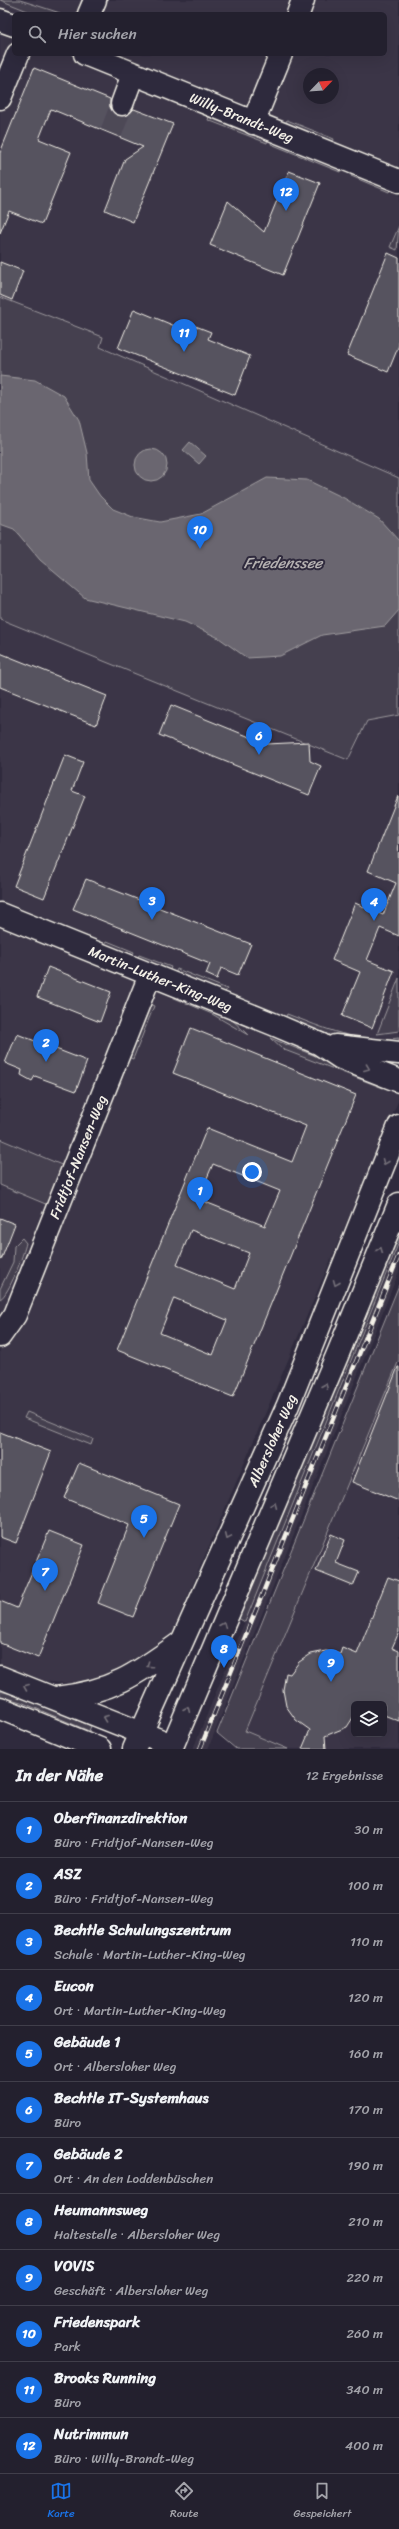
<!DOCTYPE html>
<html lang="de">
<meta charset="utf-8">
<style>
:root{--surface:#23202e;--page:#2f2d3a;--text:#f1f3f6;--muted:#a3a3aa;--line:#403e4a;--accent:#1a73e8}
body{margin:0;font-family:Sriracha,sans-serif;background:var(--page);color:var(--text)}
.controls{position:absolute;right:12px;bottom:12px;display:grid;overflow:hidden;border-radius:6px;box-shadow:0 4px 16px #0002}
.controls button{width:36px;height:36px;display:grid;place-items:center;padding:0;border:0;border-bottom:1px solid var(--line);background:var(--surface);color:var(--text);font:20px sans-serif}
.compass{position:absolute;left:303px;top:68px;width:36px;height:36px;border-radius:50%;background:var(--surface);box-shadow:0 4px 16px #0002;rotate:65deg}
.you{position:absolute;left:252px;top:1172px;width:14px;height:14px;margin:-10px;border:3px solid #fff;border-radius:50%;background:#1a73e8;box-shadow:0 0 0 6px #1a73e833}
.badge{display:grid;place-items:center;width:26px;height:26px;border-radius:50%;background:var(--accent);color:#fff;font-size:13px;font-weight:700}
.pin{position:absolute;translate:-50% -33px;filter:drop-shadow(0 1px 2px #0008)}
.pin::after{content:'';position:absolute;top:21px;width:14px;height:12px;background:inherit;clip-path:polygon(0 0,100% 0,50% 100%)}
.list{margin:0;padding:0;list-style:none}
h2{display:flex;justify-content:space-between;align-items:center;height:52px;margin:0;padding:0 16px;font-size:17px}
h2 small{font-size:13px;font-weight:400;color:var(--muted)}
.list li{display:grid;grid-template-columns:26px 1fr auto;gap:12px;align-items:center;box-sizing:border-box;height:56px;padding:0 16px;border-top:1px solid var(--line)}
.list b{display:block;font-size:15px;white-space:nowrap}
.list p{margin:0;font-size:13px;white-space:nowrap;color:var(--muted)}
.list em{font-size:13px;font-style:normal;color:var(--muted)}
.icon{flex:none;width:22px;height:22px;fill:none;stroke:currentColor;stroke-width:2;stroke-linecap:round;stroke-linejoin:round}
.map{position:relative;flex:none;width:399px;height:1749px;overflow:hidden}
.search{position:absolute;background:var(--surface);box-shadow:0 4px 16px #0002;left:12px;right:12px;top:12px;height:44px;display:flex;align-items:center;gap:10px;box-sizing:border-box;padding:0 14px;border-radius:6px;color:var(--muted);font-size:15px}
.sheet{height:724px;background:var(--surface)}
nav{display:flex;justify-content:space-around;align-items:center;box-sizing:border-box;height:56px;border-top:1px solid var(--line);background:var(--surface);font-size:11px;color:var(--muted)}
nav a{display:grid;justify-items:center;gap:2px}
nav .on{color:var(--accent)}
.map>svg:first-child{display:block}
.built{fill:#3b3647;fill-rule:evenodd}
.green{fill:#454050;stroke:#9c989c}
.water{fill:#6a6670;stroke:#a19ea0}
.building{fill:#56525f;stroke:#f4f1e8;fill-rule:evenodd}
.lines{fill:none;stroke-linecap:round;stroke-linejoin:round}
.minor-tunnel{stroke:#4d4857;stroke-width:22;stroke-dasharray:22 11;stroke-linecap:butt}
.minor-casing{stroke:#f4f1e8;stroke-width:25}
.major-casing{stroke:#f4f1e8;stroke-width:25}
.minor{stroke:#2f2a3d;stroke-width:22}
.major{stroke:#2f2a3d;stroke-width:22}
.rail-casing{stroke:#f4f1e8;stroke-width:4.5}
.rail{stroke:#2f2a3d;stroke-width:3;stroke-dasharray:9;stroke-linecap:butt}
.oneway{stroke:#747079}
.labels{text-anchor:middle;stroke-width:4;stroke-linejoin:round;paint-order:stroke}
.street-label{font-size:14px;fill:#f4f1e8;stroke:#2f2a3d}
.water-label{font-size:15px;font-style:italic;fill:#b6b2b2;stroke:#2f2a3d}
</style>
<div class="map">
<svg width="399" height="1749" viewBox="0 0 399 1749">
<rect width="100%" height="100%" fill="#2f2a3d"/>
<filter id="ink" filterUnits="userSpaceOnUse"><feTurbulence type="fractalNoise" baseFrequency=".025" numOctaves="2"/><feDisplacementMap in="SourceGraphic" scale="8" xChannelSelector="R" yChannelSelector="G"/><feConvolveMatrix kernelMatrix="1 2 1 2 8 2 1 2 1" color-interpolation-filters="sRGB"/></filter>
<g filter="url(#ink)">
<g class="built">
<path d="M0,0H399V1099L172,1633L140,1659L98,1681L64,1683L31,1680L0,1668ZM14,14H385V54H14ZM309,74H333V98H309Z"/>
<path d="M399,1242V1271L208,1749H193Z"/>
<path d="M399,1360V1749H288L245,1731ZM354,1704H384V1734H354Z"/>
</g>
<g class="green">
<path d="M0,0H20L60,13L35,14Z"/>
<path d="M210,114L268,138L267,143L208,120Z"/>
<path d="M287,120L334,139L333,143L293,127L286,122Z"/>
<path d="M273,140L341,168L340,172L271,144Z"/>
<path d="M353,172L391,186L389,192L351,176Z"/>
<path d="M399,226L397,250L390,247Z"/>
<path d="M0,297L103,337L100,347L399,478V715L367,721L348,760L0,619Z"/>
<path d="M107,941L134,952L132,957L104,946Z"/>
<path d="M139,955L171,967L169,972L137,959Z"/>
<path d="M177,969L227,989L224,994L175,974Z"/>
<path d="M399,978V1031L377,1034Z"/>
<path d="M178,996L226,1014L248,1035L212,1014L172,997Z"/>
<path d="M150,1004L154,1006L133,1059L128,1057Z"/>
<path d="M287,1014C324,1028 358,1044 399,1038V1043L334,1037L285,1018Z"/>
<path d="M270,1038L374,1079L385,1084L383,1088L282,1049Z"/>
<path d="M0,1139L64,1166L48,1205L0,1185Z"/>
<path d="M399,1229V1242L245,1622L238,1618Z"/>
<path d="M22,1238L26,1243C24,1253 9,1295 0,1299V1289L13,1262L14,1246Z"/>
<path d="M399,1285V1360L245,1731L288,1749H236L217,1733Z"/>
<path d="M27,1412L93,1439L91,1445L24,1418Z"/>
<path d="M0,1691L22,1697L91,1726L89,1731L21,1702L0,1696Z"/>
</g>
<g class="water">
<path d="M0,376L35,380L64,396L79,420L87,453L89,480L100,496L113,509L133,517L160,522L201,514L267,478L307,480L344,498L379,519L399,541V610L385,626L322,635L280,656L247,658L219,638L185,622L85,598L40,560L14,529L0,524Z"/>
<path d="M190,442L206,456L199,464L183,450Z"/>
<circle cx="151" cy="465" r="16"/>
</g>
<g class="building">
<path d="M34,68L110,99V107L117,116H125L134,109L173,124L133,222L105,210L125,159L143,147L51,109L39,139L71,152L42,224L9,211L0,233V153Z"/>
<path d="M289,171L320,183L283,275L210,245L228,201L264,232Z"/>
<path d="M388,253L399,258V345L388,372L347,355Z"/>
<path d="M0,262L23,271L12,300L0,295Z"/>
<path d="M134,309L182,329L185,322L211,332L208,339L250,356L235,395L118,348Z"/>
<path d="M0,653L107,696L96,725L0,687Z"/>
<path d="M171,705L267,744L309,742L310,761L321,766L309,795L159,735Z"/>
<path d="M65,755L83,762L72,791L85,796L44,898L14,886Z"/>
<path d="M398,796L399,936L380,928L367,960L394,971L372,1028L342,1016L360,972L332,960L355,903L383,915L396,883L368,871Z"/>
<path d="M86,879L251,944L238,975L221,968L217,979L206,974L210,964L73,909Z"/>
<path d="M48,967L111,992L100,1022L37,997Z"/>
<path d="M191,1028L356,1095L233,1397L117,1350L207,1128L292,1162L306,1126L173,1073ZM213,1164L280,1191L265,1226L198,1199ZM191,1230L249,1253L235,1289L177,1265ZM174,1298L227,1320L213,1355L160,1333Z"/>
<path d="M17,1034L87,1061L76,1091L35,1076L32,1081L21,1075L22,1070L5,1063Z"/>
<path d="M0,1218L15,1224L1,1260H0Z"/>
<path d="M398,1367H399V1501L352,1482Z"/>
<path d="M0,1432L51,1452L16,1543L0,1537Z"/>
<path d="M79,1463L179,1504L133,1617L98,1603L129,1525L64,1498Z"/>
<path d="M49,1531L84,1545L38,1658L0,1643V1601L17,1608Z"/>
<path d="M331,1534L345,1540L336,1563L359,1572L353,1586L316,1571Z"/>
<path d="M388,1577L399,1581V1632L392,1648L399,1651V1721L384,1715V1704H354V1716L347,1727L325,1736L326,1749H302L310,1730L296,1720L286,1706L283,1690L286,1673L290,1674L299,1662L311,1654L326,1651L340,1654L342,1648L357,1654Z"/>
</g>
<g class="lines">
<path class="minor-tunnel" d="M111,133L122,104"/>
<defs>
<g id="minor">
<path d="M89,14L95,0"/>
<path d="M298,14L303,0"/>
<path d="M0,20L14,25"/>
<path id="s1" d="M85,54L399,181"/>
<path d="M0,98L18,54"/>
<path d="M122,104L133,74"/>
<path d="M253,123L281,54"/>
<path id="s2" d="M0,914L273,1024L320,1044L341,1058L399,1081"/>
<path d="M335,1046L399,1053"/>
<path id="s3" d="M0,1336L15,1315L150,975"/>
</g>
<g id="major">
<path d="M0,1677L172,1745"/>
<path d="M56,1698C111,1692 136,1675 180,1643"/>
<path d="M0,1708L100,1749"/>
<path id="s4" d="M134,1749L288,1405L399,1126"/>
<path d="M171,1749L339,1351L399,1204"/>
</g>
</defs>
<use href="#minor" class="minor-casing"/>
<use href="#major" class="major-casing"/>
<use href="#minor" class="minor"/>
<use href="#major" class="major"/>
<defs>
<path id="rail" d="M200,1749L399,1255"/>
</defs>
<use href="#rail" class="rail-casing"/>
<use href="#rail" class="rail"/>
</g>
<defs><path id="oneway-chevron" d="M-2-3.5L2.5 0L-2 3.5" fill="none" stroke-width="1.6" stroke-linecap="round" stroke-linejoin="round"/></defs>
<g class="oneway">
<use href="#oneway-chevron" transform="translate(367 1068) rotate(21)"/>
<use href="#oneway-chevron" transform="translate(385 1162) rotate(112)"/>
<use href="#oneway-chevron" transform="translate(380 1250) rotate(-68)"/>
<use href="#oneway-chevron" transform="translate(336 1283) rotate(112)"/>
<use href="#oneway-chevron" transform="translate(325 1386) rotate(-67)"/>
<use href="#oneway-chevron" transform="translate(274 1505) rotate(-67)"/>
<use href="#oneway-chevron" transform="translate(228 1537) rotate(114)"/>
<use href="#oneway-chevron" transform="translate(223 1625) rotate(-67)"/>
<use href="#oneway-chevron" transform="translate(149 1665) rotate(146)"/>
<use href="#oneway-chevron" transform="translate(26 1687) rotate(-158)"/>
<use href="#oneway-chevron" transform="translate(187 1709) rotate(-67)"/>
<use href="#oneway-chevron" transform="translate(105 1718) rotate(-159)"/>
</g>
</g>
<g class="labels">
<g class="street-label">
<text dy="5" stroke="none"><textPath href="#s1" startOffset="169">Willy-Brandt-Weg</textPath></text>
<text dy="5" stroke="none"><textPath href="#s2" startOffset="173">Martin-Luther-King-Weg</textPath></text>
<text dy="5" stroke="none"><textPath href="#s3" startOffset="196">Fridtjof-Nansen-Weg</textPath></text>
<text dy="5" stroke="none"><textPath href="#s4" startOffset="338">Albersloher Weg</textPath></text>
</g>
<g class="water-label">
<text x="283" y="568">Friedenssee</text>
</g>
</g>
</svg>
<div class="controls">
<button><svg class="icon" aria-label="layers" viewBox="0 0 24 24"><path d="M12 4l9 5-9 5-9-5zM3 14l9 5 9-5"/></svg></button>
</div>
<svg class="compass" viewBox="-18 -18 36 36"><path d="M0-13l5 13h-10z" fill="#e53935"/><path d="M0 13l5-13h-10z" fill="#a3a3aa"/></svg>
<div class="you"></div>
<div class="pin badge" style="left:200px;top:1210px">1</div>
<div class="pin badge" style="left:46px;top:1062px">2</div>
<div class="pin badge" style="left:152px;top:920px">3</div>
<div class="pin badge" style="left:374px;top:921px">4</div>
<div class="pin badge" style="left:144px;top:1538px">5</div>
<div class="pin badge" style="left:259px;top:755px">6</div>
<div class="pin badge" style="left:45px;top:1591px">7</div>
<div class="pin badge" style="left:224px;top:1668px">8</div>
<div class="pin badge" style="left:331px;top:1682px">9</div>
<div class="pin badge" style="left:200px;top:549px">10</div>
<div class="pin badge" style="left:184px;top:352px">11</div>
<div class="pin badge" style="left:286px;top:211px">12</div>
<div class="search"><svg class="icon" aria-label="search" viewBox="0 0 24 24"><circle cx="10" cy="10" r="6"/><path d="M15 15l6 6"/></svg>Hier suchen</div>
</div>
<section class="sheet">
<h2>In der Nähe<small>12 Ergebnisse</small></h2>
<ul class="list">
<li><span class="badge">1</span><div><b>Oberfinanzdirektion</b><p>Büro · Fridtjof-Nansen-Weg</p></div><em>30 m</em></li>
<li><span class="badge">2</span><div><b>ASZ</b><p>Büro · Fridtjof-Nansen-Weg</p></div><em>100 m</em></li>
<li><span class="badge">3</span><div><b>Bechtle Schulungszentrum</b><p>Schule · Martin-Luther-King-Weg</p></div><em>110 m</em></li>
<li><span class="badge">4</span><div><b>Eucon</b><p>Ort · Martin-Luther-King-Weg</p></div><em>120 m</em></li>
<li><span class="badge">5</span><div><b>Gebäude 1</b><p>Ort · Albersloher Weg</p></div><em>160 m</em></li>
<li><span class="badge">6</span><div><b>Bechtle IT-Systemhaus</b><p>Büro</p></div><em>170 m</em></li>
<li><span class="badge">7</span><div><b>Gebäude 2</b><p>Ort · An den Loddenbüschen</p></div><em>190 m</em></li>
<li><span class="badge">8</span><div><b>Heumannsweg</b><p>Haltestelle · Albersloher Weg</p></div><em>210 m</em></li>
<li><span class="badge">9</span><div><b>VOVIS</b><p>Geschäft · Albersloher Weg</p></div><em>220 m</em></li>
<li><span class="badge">10</span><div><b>Friedenspark</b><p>Park</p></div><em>260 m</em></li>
<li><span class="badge">11</span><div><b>Brooks Running</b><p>Büro</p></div><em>340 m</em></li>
<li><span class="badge">12</span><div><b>Nutrimmun</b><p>Büro · Willy-Brandt-Weg</p></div><em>400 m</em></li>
</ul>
</section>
<nav>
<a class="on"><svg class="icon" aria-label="map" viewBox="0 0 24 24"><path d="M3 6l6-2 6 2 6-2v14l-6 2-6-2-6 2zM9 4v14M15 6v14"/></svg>Karte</a>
<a><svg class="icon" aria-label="directions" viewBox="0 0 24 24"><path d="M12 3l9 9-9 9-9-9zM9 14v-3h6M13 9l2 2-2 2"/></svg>Route</a>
<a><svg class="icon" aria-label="saved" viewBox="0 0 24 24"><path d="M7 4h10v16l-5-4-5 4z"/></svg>Gespeichert</a>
</nav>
